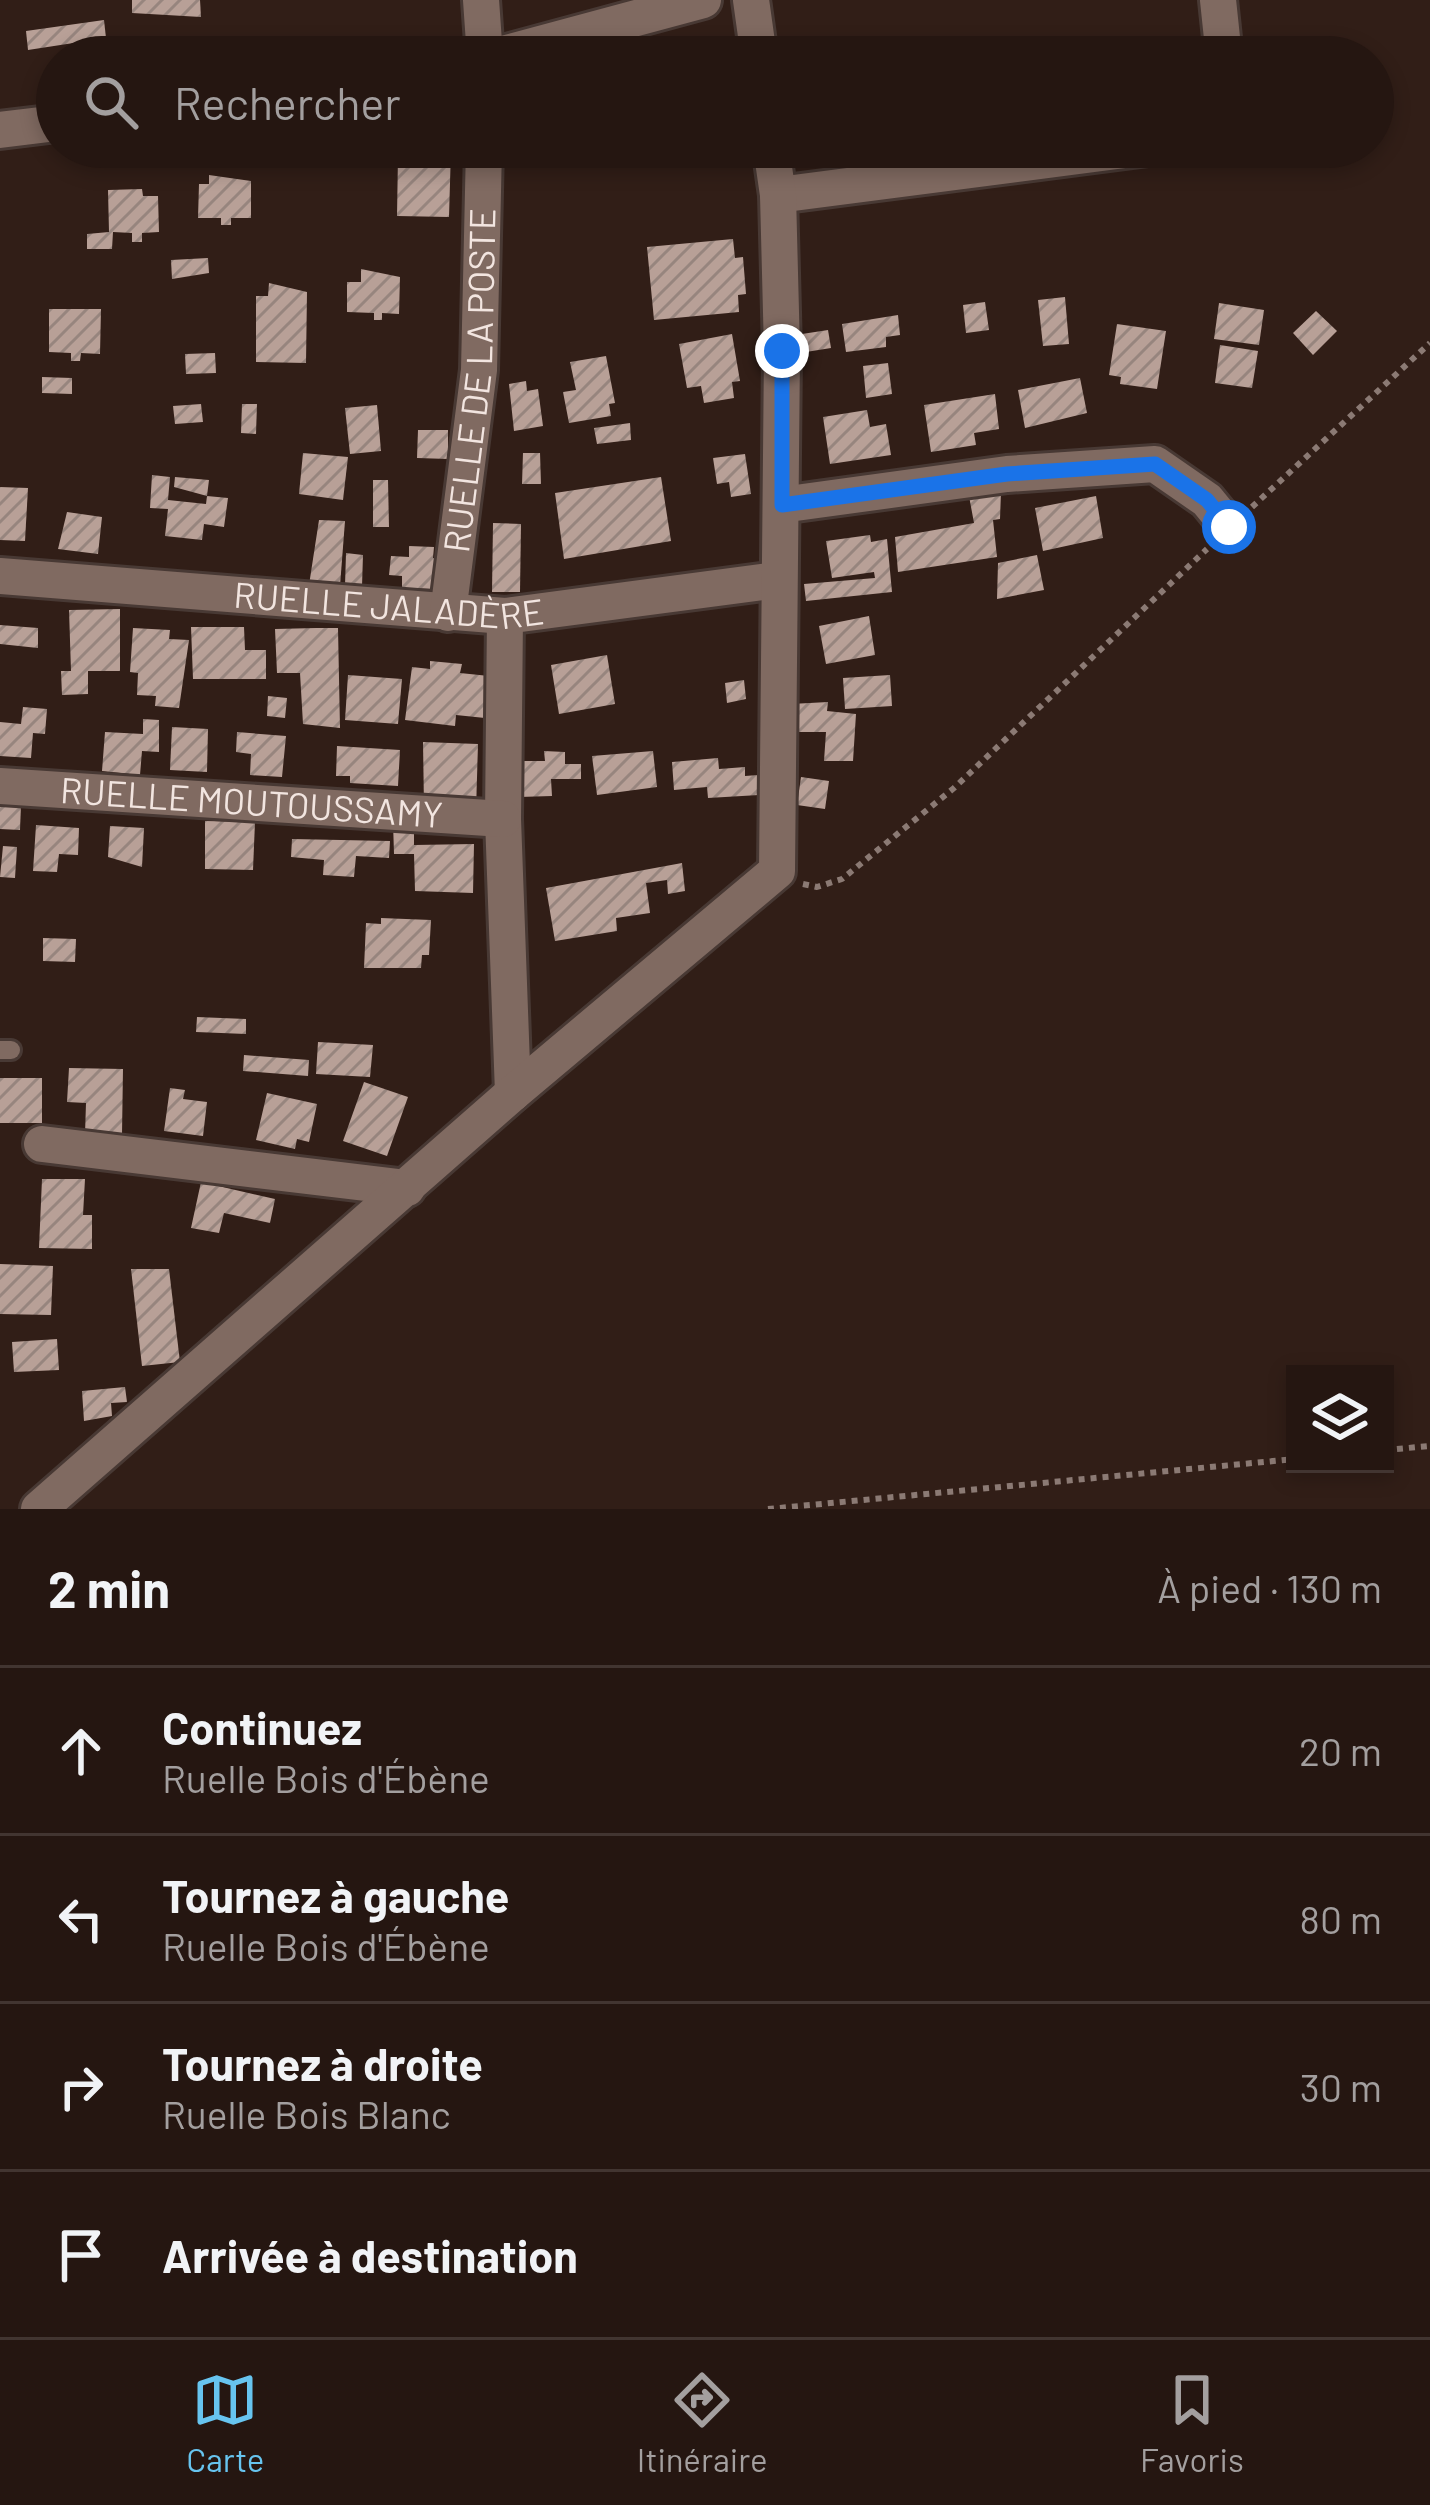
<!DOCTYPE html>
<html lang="fr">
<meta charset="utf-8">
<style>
:root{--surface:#251611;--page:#2d1f1a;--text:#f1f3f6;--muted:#a39f9f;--line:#423531;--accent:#67c4ef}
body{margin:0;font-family:Barlow,sans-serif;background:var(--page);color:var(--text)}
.controls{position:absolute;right:36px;bottom:36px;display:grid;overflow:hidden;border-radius:0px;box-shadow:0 6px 18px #0003}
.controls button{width:108px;height:108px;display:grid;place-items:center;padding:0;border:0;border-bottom:3px solid var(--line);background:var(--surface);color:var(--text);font:60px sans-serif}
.stop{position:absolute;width:36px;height:36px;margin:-27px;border:9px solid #1a73e8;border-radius:50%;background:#fff}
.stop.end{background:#1a73e8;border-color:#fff;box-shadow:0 3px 12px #0008}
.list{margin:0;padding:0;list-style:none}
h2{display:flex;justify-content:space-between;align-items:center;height:156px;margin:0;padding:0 48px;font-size:51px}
h2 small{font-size:39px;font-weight:400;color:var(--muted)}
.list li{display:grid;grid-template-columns:78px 1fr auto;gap:36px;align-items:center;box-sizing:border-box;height:168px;padding:0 48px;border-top:3px solid var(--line)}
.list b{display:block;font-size:45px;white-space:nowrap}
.list p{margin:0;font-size:39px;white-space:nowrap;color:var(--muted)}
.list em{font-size:39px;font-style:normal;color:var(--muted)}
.icon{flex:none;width:66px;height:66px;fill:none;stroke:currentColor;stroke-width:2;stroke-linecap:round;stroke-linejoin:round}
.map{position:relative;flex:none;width:1430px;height:1509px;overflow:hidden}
.search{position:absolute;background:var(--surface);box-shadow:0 6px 18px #0003;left:36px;right:36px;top:36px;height:132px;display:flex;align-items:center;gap:30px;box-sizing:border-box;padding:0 42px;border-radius:66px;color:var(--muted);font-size:45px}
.sheet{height:828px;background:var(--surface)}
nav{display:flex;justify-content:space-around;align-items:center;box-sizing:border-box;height:168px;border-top:3px solid var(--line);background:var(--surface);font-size:33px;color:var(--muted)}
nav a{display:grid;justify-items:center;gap:6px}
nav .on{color:var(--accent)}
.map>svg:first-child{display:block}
.building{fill:url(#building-hatch)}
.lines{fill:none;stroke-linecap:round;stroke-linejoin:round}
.lane-casing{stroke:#483934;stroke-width:24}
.street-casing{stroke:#483934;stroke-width:42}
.path{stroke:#8b7a74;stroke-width:6;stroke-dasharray:6 6;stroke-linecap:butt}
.lane{stroke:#806a61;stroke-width:18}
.street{stroke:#806a61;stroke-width:36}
.route{stroke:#1a73e8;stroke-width:15}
.labels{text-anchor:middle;stroke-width:12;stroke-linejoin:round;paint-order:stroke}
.street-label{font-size:36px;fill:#f2e5e0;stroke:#27150e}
</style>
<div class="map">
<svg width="1430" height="1509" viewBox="0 0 1430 1509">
<defs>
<pattern id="building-hatch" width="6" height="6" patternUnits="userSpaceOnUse" patternTransform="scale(3)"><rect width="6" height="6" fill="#b8a097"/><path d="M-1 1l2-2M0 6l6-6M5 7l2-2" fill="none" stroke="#97857e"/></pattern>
</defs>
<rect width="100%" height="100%" fill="#311e17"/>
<g class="building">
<path d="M132,0H200L201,17L132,13Z"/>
<path d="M104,20L106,38L28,50L26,31Z"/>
<path d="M731,40L735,57H675L674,52Z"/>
<path d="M407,147L451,149L449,217L397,216L398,155H407Z"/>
<path d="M209,175L251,181V218H231V225H221V218H198L199,184H209Z"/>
<path d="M142,189L143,196H158L159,232L142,233V242H132V233L113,232L112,249H87V234L109,232L108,190Z"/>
<path d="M733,239L735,258L743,257L746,294L738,295L739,312L654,320L647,247Z"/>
<path d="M208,258L209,273L172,279L171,260Z"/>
<path d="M361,269L400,277L399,314L382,313V320H374V313L347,312V282H361Z"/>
<path d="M269,283L307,292L306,363L256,362V296H268Z"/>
<path d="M1065,297L1069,344L1043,346L1038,300Z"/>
<path d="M985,302L989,330L966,333L963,305Z"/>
<path d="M1219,303L1264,310L1259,345L1214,339Z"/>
<path d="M49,309H101L100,354L81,353L80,361H71V353L49,352Z"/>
<path d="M1316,311L1337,331L1313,355L1293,333Z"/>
<path d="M898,315L900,335L886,337V347L846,352L842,324Z"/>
<path d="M1117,324L1166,331L1157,389L1120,384L1121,377L1109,375Z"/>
<path d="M828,330L831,348L806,352L802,334Z"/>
<path d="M732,334L740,381L732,382L734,398L704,403L701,386L687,388L679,344Z"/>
<path d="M1220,345L1258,351L1252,388L1215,383Z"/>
<path d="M215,353L216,373L186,374L185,354Z"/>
<path d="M606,356L615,403L609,404L611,416L569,423L563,392L576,390L570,362Z"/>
<path d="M888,363L892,394L866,398L863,366Z"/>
<path d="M42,377L72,378V394L42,393Z"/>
<path d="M1080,378L1087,413L1025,428L1018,390Z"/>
<path d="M526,381L527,391L538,389L543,426L514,431L509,384Z"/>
<path d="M995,394L999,429L974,433L976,445L931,452L924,405Z"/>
<path d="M201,404L203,422L175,424L173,406Z"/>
<path d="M242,404H257L256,434L241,433Z"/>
<path d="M377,405L381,451L350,454L345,408Z"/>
<path d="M867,410L870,427L886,424L891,455L830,464L823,417Z"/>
<path d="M630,423L631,440L597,444L594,428Z"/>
<path d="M418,430H448V459L417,458Z"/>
<path d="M303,453L348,457L343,500L299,494Z"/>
<path d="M523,453H540L541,484H522Z"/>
<path d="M745,454L751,494L731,497L729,482L717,484L713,458Z"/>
<path d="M152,475L170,477L168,500L206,504L207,496L228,498L224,527L204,524L202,540L165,536L168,509L150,508Z"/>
<path d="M175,477L209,480L207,496L174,487Z"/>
<path d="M661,477L671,541L564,559L555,493Z"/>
<path d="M373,480H388L389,527H373Z"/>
<path d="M0,487L28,488L25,541L0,540Z"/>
<path d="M1001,492L1000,519L993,520L997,557L898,572L895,537L974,523L969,496Z"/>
<path d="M1096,496L1103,538L1043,551L1035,508Z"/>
<path d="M67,512L102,517L98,554L58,549Z"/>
<path d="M319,520L345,521L340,586L309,585Z"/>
<path d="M493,523L521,524L520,592H492Z"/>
<path d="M870,535L871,542L887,539L892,592L806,601L804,584L875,578L874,572L832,578L826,541Z"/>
<path d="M409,546L434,547L433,558H439L437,589L402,588V576L389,575L391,556L409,557Z"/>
<path d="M346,553L363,555L362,586L345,585Z"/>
<path d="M1037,555L1044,590L997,599L998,563Z"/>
<path d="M120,609V671H88V694L62,695L61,671H71L69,610Z"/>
<path d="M869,616L875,655L826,664L819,626Z"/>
<path d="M0,625L38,628V648L0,644Z"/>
<path d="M191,627H244L245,650H266V679H193Z"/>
<path d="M133,628L170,630L169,639L189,640L179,708L155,706L156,696L137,695L138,673L130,672Z"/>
<path d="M316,628H338L340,728L303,724L300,673H277L275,629Z"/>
<path d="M607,655L615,704L559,714L551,665Z"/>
<path d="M430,661L462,664L460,673L489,676L485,718L456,715L455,726L405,720L412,667L430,669Z"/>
<path d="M348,675L402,679L398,724L345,720Z"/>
<path d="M890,675L892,706L845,709L843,678Z"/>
<path d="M744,680L746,699L727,703L725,683Z"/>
<path d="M268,696L287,698L285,718L267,716Z"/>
<path d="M828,702L827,711L856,714L853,761H824L826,732H793L791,704Z"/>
<path d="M23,707L47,709L45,734L33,733L31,758L0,756V722L21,724Z"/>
<path d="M143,719L159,720V752L142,751L140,775L102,771L105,732L143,734Z"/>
<path d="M172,727L208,729L207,772L170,770Z"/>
<path d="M237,732L286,736L282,777L250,775L251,754L236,752Z"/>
<path d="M423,742L478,744L476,811L424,807Z"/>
<path d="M337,746L400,750L398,786L350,783V776H336Z"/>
<path d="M544,751L565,752V764H581V779H551L552,796L519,797L518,761H545Z"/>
<path d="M653,751L657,787L597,795L592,756Z"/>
<path d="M718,758L719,769L745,767V776L758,775L759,795L708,798L707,787L674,790L672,762Z"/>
<path d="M801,777L829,781L825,809L797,805Z"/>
<path d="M0,804L21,805L20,830L0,829Z"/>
<path d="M205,821L255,822L253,870L205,869Z"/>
<path d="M393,822L414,823V845L474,844L473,893L415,891L414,854H394Z"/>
<path d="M36,825L79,828L78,855L59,854L57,872L33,871Z"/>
<path d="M110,826L144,828L142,867L108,857Z"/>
<path d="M292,839L390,841L389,858L356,856L354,877L323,875L324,860L291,857Z"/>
<path d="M3,846L17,847L15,878L0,877Z"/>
<path d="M682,863L685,891L668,894L667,880L646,883L650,913L616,918L617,931L555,941L546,888Z"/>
<path d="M381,918L431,920L429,955H422L421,968H364L366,923L381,924Z"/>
<path d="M43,938L76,939L75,962L43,961Z"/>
<path d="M197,1017L246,1019V1034L196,1032Z"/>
<path d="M318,1042L373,1045L370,1077L316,1074Z"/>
<path d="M244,1055L309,1060L308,1076L243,1071Z"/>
<path d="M69,1068L123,1069L122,1134H85L86,1103L67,1102Z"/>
<rect x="0" y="1078" width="42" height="45"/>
<path d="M364,1082L408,1097L387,1156L343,1141Z"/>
<path d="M170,1088L185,1090L183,1099L207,1102L203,1136L164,1131Z"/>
<path d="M267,1093L317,1104L309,1142L297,1139L295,1149L256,1140Z"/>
<path d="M42,1179H85L83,1215H92V1249L39,1248Z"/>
<path d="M201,1182L275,1199L270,1223L224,1213L219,1233L191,1228Z"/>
<path d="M0,1264L53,1266L51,1315L0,1314Z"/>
<path d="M131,1269H169L180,1362L142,1366Z"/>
<path d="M57,1339L59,1370L14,1372L12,1342Z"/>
<path d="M125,1387L127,1402L111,1403L112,1416L84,1421L82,1391Z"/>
</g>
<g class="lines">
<defs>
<path id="lane" d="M0,1050H11"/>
<g id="street">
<path d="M481,0L485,57"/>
<path d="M751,0L759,57"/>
<path d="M1218,0L1224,57"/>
<path d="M492,57L703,0"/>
<path d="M0,130L57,123"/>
<path d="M778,195L1148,147"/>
<path d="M781,505L1007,474L1155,464L1207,500L1229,527"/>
<path id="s1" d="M0,576L505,616L777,580"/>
<path id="s2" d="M448,613L479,370L484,147"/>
<path d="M505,616L503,819L513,1093"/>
<path id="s3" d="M0,786L503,819"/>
<path d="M42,1144L407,1188"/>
<path d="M39,1509L513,1093L777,871L782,351L778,195L771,147"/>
</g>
</defs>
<use href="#lane" class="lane-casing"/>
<use href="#street" class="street-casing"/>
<g class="path">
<path d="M1252,507L1430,343"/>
<path d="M803,884L817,887L842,879L954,788L1207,549"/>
<path d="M1385,1450L1430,1446"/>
<path d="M768,1509L1295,1459"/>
</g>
<use href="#lane" class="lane"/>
<use href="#street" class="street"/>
</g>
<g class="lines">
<path class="route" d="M782,351V505L1007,474L1155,464L1207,500L1229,527"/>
</g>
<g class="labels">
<g class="street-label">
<text dy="13" stroke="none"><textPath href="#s2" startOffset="234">RUELLE DE LA POSTE</textPath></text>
<text dy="13" stroke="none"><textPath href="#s1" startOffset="390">RUELLE JALADÈRE</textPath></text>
<text dy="13" stroke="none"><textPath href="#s3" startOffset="252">RUELLE MOUTOUSSAMY</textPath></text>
</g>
</g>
</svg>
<div class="controls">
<button><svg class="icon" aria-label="layers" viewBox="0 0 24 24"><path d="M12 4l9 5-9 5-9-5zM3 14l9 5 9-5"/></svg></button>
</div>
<div class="stop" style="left:1229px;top:527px"></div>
<div class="stop end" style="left:782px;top:351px"></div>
<div class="search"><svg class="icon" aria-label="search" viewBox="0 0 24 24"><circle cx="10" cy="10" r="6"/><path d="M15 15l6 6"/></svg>Rechercher</div>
</div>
<section class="sheet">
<h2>2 min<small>À pied · 130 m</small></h2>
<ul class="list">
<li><svg class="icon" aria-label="ahead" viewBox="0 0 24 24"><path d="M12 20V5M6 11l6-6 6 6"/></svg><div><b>Continuez</b><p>Ruelle Bois d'Ébène</p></div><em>20 m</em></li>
<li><svg class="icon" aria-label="left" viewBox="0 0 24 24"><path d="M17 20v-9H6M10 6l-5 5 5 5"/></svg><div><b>Tournez à gauche</b><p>Ruelle Bois d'Ébène</p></div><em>80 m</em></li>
<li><svg class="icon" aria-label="right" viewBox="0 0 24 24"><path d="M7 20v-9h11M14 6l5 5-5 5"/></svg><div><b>Tournez à droite</b><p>Ruelle Bois Blanc</p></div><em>30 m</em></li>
<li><svg class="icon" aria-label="arrive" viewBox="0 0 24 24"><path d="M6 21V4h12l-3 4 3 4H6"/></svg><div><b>Arrivée à destination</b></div></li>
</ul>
</section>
<nav>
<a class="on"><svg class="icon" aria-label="map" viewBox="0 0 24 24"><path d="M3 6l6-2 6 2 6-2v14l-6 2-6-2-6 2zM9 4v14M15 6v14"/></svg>Carte</a>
<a><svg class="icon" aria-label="directions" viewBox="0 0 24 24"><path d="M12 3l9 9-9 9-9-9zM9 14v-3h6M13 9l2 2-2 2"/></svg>Itinéraire</a>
<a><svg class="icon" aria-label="saved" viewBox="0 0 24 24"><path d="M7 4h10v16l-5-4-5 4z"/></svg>Favoris</a>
</nav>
